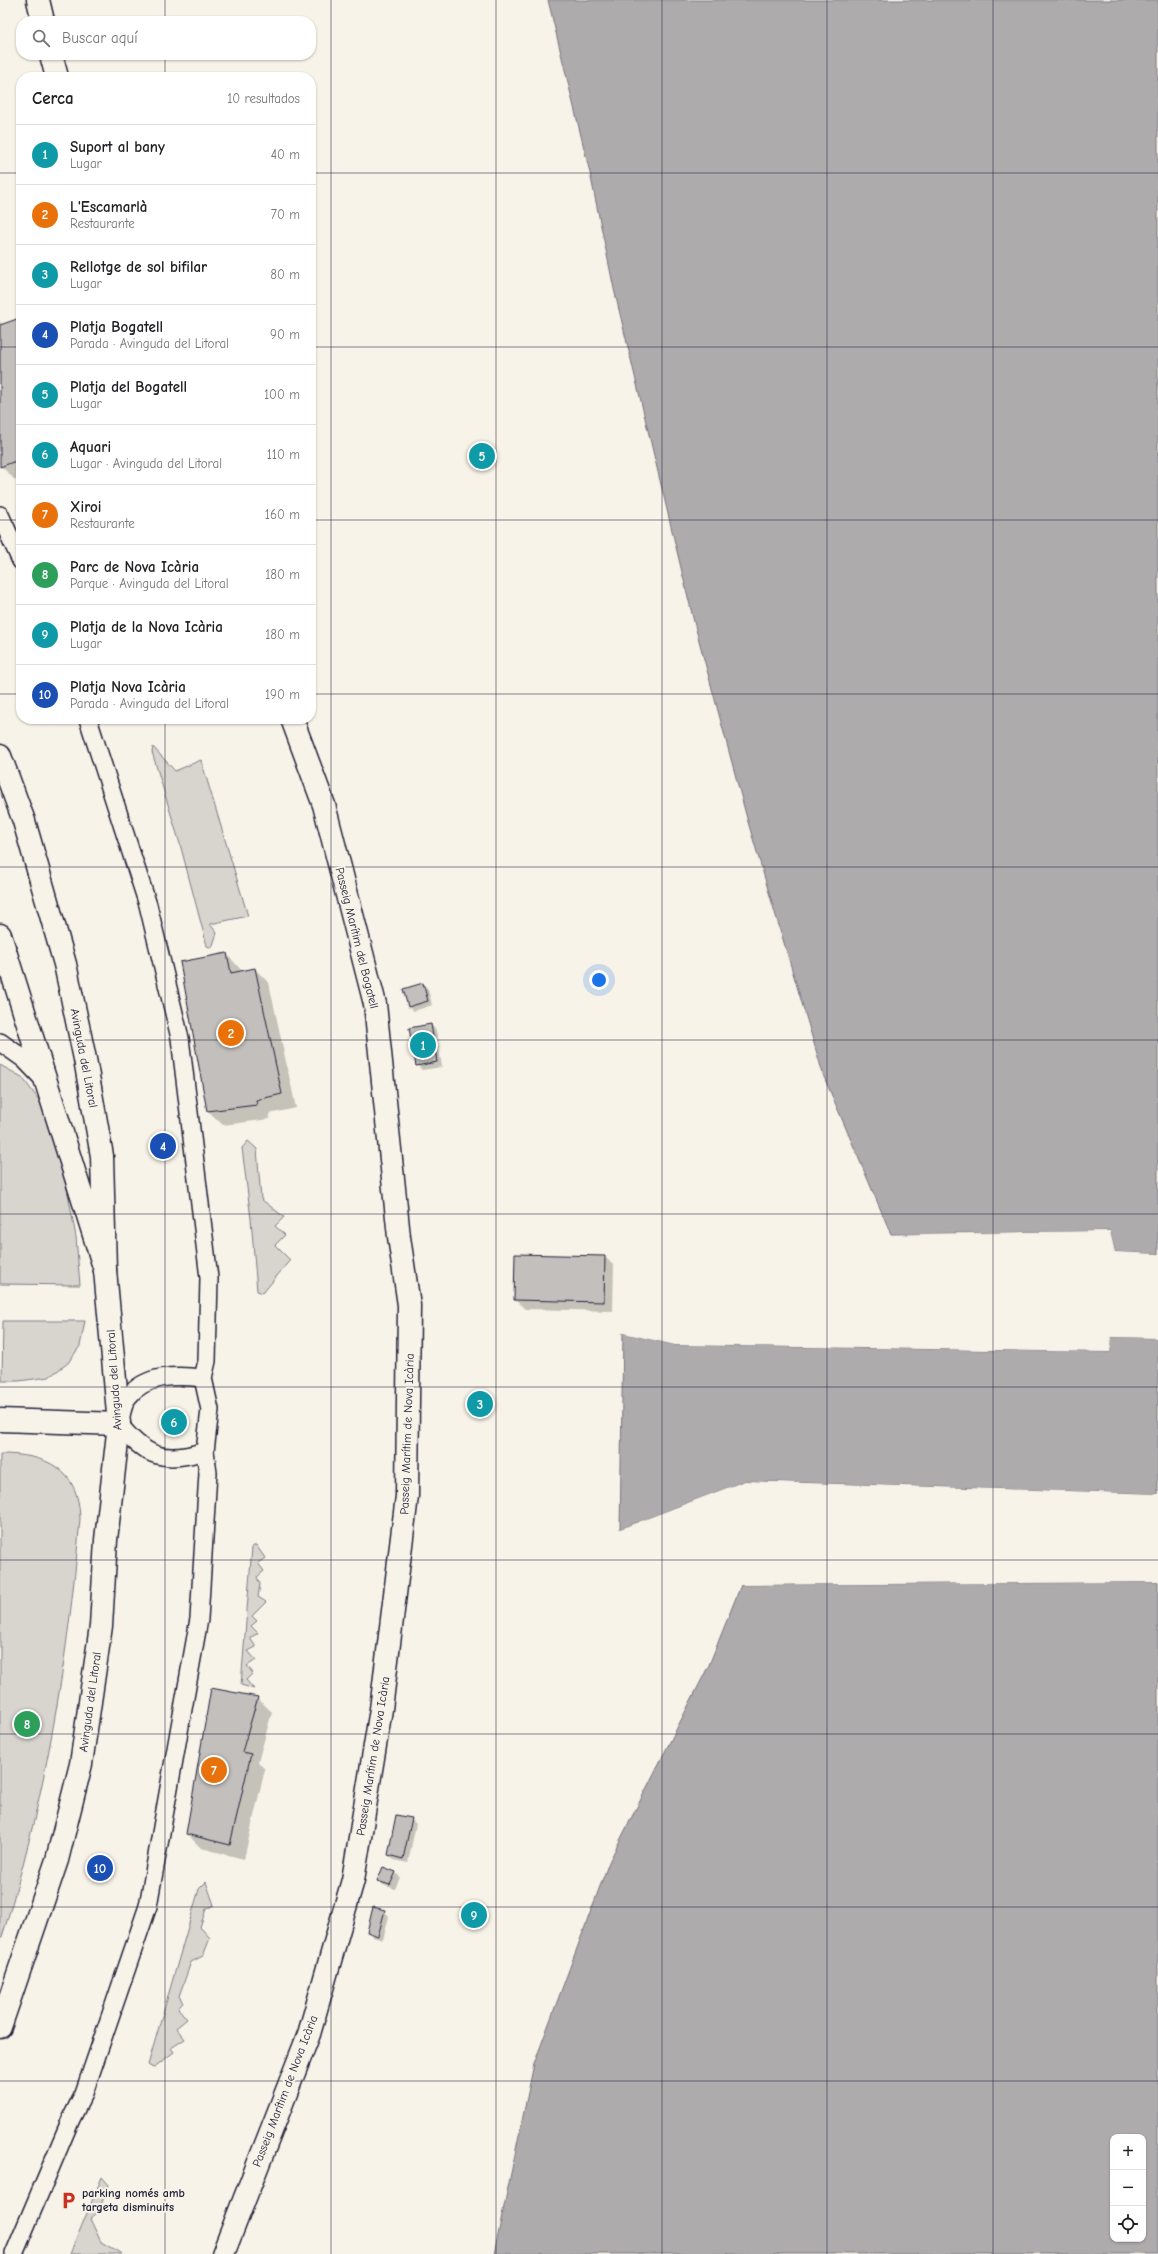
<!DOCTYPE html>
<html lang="es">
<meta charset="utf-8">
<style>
:root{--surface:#fff;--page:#f6f6f6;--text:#202124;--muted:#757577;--line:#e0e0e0;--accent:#c8321e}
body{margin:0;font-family:"Comic Neue",sans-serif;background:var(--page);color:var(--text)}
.controls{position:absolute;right:12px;bottom:12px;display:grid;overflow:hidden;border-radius:8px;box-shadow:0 1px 3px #0004}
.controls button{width:36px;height:36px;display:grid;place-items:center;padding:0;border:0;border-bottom:1px solid var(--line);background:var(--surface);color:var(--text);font:20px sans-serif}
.you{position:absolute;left:599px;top:980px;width:14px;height:14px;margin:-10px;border:3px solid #fff;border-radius:50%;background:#1a73e8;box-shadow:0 0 0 6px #1a73e833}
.badge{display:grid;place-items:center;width:26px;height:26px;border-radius:50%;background:var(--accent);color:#fff;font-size:13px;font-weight:700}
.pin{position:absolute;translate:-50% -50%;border:2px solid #fff;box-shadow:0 1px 4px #0006}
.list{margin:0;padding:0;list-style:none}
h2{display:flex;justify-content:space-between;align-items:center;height:52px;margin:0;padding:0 16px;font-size:17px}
h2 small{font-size:13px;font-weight:400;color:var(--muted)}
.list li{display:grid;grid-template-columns:26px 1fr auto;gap:12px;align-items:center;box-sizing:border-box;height:60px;padding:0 16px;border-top:1px solid var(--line)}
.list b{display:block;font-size:15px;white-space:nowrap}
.list p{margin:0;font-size:13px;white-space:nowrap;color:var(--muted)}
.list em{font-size:13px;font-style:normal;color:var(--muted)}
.icon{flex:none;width:22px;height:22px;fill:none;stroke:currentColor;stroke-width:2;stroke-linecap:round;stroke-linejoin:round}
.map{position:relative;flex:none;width:1158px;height:2254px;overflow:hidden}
.search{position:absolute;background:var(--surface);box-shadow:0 1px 3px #0004;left:16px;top:16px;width:300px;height:44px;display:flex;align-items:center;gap:10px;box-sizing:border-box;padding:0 14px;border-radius:16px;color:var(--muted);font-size:15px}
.panel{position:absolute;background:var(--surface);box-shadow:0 1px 3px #0004;left:16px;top:72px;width:300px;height:652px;border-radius:16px}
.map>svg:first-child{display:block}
.green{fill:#d8d5cf;stroke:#7d7c85}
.water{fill:#aeabad;stroke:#76747f;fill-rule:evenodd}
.pier{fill:#f7f3e8}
.shadow{fill:#0003}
.building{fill:#c2bfbd;stroke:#22223b}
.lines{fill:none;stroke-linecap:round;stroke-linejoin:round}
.lane-casing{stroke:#22223b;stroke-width:20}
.street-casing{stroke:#22223b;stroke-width:25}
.secondary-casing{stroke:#22223b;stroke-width:25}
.highway-casing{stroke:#22223b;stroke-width:25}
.lane{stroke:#f7f3e8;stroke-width:17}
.street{stroke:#f7f3e8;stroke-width:22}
.secondary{stroke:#f7f3e8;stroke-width:22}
.highway{stroke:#f7f3e8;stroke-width:22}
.grid{fill:none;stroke:#22223b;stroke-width:1;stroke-opacity:0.55}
.labels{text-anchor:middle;stroke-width:4;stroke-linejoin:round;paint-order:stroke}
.street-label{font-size:12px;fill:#22223b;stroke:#f7f3e8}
.poi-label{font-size:12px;font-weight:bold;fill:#22223b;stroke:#f7f3e8;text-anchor:start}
</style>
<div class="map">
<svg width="1158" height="2254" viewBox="0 0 1158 2254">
<rect width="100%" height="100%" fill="#f7f3e8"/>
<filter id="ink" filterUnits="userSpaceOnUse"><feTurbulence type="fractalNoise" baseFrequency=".025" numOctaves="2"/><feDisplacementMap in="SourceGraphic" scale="8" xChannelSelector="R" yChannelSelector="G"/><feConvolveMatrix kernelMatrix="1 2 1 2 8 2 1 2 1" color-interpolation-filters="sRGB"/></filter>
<g filter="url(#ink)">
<g class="green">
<path d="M153,747L175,771L201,760L248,916L210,924L217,933L212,948L207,946L180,844L152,752Z"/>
<path d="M0,1065L22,1077L44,1107L64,1172L76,1237L80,1285L0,1284Z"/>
<path d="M248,1141L257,1149L261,1199L284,1217L275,1226L285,1235L275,1245L290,1260L263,1293L257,1291L251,1219L242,1148Z"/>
<path d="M3,1321H85L80,1346L68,1363L49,1377L19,1381H2Z"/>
<path d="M0,1454C46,1454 79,1468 80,1519C68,1662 44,1807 0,1943Z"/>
<path d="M256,1545L265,1558L258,1563L264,1571L257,1577L260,1584L258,1597L266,1602L252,1616L257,1621L251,1626L258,1633L250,1638L256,1647L248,1651L256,1660L247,1666L253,1673L246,1680L254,1689L241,1685L252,1547Z"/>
<path d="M206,1882L214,1905L206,1909L200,1927L210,1938L203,1956L191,1962L179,1996L183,2003L178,2008L187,2019L176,2028L185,2039L171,2048L174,2052L153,2068L148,2065L199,1889Z"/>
<path d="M102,2177L109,2185L98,2212L90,2219L101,2242L122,2254H70Z"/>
</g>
<g class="water">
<path d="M548,0H1158V1254L1115,1252L1110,1231L891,1234L824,1077L748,822L694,622L614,289L590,173Z"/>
<path d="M623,1333L675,1345L1110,1352L1111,1337L1158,1338V1494L745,1481L620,1529Z"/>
<path d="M1158,1582V2254H494L534,2064L609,1862L709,1665L741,1585ZM1113,2137H1143V2239H1113Z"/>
</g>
<g class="pier">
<path d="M1110,1231L1115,1252L1158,1254V1256L1115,1254L1109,1233L889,1234Z"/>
<path d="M623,1331L675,1343L1108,1350L1111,1335L1158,1336V1338L1112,1337L1110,1352L675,1345L623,1333Z"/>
<path d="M745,1481L1158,1494V1496L745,1483L620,1531V1529Z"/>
<path d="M1158,1580V1582L739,1585L741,1583Z"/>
</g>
<g class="shadow">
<path d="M16,320L21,325V478L15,480L0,465V321L3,325Z"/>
<path d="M227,954L242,971L255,969L269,983L296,1108L269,1114L270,1119L223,1125L208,1111Z"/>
<path d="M0,959L9,985H0Z"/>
<path d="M423,984L428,989L432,1005L414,1011L409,1007L404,990Z"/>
<path d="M431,1025L436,1030L442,1067L422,1070L417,1065Z"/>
<path d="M605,1257L614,1266L613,1311L525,1309L515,1300Z"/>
<path d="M175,1416L181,1421L186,1425L180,1429L173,1424Z"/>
<path d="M257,1698L272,1712L258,1762L265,1769L244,1859L201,1848L187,1834Z"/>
<path d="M411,1819L416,1824L408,1863L393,1860L389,1855Z"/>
<path d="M395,1872L400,1877L395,1889L383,1885L379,1880Z"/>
<path d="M384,1911L389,1916L383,1940L373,1937L368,1932Z"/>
</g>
<g class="building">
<path d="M17,319L21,330V459L0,467V325Z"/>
<path d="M227,953L231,973L255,968L282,1094L256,1100L257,1105L207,1111L180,962Z"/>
<path d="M423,983L428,1001L408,1007L403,989Z"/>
<path d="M431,1024L437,1062L416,1066L409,1028Z"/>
<path d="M515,1254L605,1256L604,1302L514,1300Z"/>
<path d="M175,1415L182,1420L174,1425L167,1420Z"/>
<path d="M211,1688L258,1697L242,1752L251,1754L230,1845L186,1834Z"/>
<path d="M396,1815L412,1818L403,1859L388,1855Z"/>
<path d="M383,1867L396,1872L390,1885L377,1881Z"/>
<path d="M373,1907L385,1910L378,1936L367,1932Z"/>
</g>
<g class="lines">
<defs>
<g id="lane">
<path d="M0,515L21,561"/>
<path d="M0,1042L24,1059L45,1081"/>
<path d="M203,1378C176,1375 146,1374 128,1397C123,1403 121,1416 119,1424C145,1457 164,1464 205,1451"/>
<path d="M14,2254L71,2119L84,2093L148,1906L199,1619L208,1473L205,1451L210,1410L203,1378L207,1361L209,1278L180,1038L148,905L88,719"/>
</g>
<g id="street">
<path d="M38,0L43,21"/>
<path d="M51,55L57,77"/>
<path d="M223,2254L309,2034L353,1880L381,1709L407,1496L409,1305L399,1237L375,1004L324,805L292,719"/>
</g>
<g id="secondary">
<path d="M0,756L24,821L65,964L85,1059L102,1156L105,1270L119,1424L106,1540L101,1626L81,1764L57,1860L0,2027"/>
<path d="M0,1420L119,1424"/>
</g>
<path id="highway" d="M0,935L105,1270"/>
</defs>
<use href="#lane" class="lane-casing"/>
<use href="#street" class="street-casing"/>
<use href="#secondary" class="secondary-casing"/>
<use href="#highway" class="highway-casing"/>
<use href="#lane" class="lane"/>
<use href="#street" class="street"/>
<use href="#secondary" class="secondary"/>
<use href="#highway" class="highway"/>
</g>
</g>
<path class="grid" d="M165,0V21M331,0V2254M496,0V2254M662,0V2254M827,0V2254M993,0V2254M165,55V77M0,173H21M311,173H1158M0,347H21M311,347H1158M0,520H21M311,520H1158M0,694H21M311,694H1158M165,719V2254M0,867H1158M0,1040H1158M0,1214H1158M0,1387H1158M0,1560H1158M0,1734H1158M0,1907H1158M0,2081H1158"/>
<defs>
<symbol id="parking-bare" viewBox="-9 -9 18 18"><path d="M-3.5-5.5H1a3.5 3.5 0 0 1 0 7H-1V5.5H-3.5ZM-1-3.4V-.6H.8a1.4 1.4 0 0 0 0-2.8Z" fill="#c8321e" stroke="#f7f3e8" stroke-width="2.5" paint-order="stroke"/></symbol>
</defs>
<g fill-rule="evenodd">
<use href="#parking-bare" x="56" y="2188" width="25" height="25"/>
</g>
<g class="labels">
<g class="street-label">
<text transform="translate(357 938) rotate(76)" y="4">Passeig Marítim del Bogatell</text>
<text transform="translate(84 1058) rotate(79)" y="4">Avinguda del Litoral</text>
<text transform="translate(114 1380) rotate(-94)" y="4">Avinguda del Litoral</text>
<text transform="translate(407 1434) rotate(-88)" y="4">Passeig Marítim de Nova Icària</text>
<text transform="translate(90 1702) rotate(-82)" y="4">Avinguda del Litoral</text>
<text transform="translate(373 1756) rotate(-81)" y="4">Passeig Marítim de Nova Icària</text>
<text transform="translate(285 2091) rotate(-69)" y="4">Passeig Marítim de Nova Icària</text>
</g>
<g class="poi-label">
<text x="82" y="2197">parking només amb<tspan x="82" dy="14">targeta disminuits</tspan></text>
</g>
</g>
</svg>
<div class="controls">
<button>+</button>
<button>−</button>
<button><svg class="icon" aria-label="locate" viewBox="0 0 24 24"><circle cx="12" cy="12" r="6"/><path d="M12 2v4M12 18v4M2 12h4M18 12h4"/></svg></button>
</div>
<div class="you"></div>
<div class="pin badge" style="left:423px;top:1045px;background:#0f9aa8">1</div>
<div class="pin badge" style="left:231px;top:1033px;background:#e8710a">2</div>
<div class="pin badge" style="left:480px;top:1404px;background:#0f9aa8">3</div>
<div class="pin badge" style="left:163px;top:1146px;background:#1a4fb4">4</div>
<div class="pin badge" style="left:482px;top:456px;background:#0f9aa8">5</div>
<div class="pin badge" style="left:174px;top:1422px;background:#0f9aa8">6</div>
<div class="pin badge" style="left:214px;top:1770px;background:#e8710a">7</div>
<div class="pin badge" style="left:27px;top:1724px;background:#2e9e5b">8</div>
<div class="pin badge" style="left:474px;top:1915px;background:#0f9aa8">9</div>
<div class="pin badge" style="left:100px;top:1868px;background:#1a4fb4">10</div>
<div class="search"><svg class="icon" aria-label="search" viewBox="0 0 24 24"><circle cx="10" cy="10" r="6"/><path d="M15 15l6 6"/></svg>Buscar aquí</div>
<section class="panel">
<h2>Cerca<small>10 resultados</small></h2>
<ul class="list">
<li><span class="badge" style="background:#0f9aa8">1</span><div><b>Suport al bany</b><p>Lugar</p></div><em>40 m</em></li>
<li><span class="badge" style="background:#e8710a">2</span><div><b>L'Escamarlà</b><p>Restaurante</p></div><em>70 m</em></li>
<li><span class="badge" style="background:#0f9aa8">3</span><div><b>Rellotge de sol bifilar</b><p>Lugar</p></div><em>80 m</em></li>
<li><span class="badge" style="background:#1a4fb4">4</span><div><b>Platja Bogatell</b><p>Parada · Avinguda del Litoral</p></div><em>90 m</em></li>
<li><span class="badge" style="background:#0f9aa8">5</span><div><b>Platja del Bogatell</b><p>Lugar</p></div><em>100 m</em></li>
<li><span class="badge" style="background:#0f9aa8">6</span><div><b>Aquari</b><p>Lugar · Avinguda del Litoral</p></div><em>110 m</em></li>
<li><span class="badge" style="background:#e8710a">7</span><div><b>Xiroi</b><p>Restaurante</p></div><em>160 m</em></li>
<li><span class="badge" style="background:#2e9e5b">8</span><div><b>Parc de Nova Icària</b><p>Parque · Avinguda del Litoral</p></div><em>180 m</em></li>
<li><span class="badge" style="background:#0f9aa8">9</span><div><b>Platja de la Nova Icària</b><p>Lugar</p></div><em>180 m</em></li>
<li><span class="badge" style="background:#1a4fb4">10</span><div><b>Platja Nova Icària</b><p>Parada · Avinguda del Litoral</p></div><em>190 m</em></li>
</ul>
</section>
</div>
